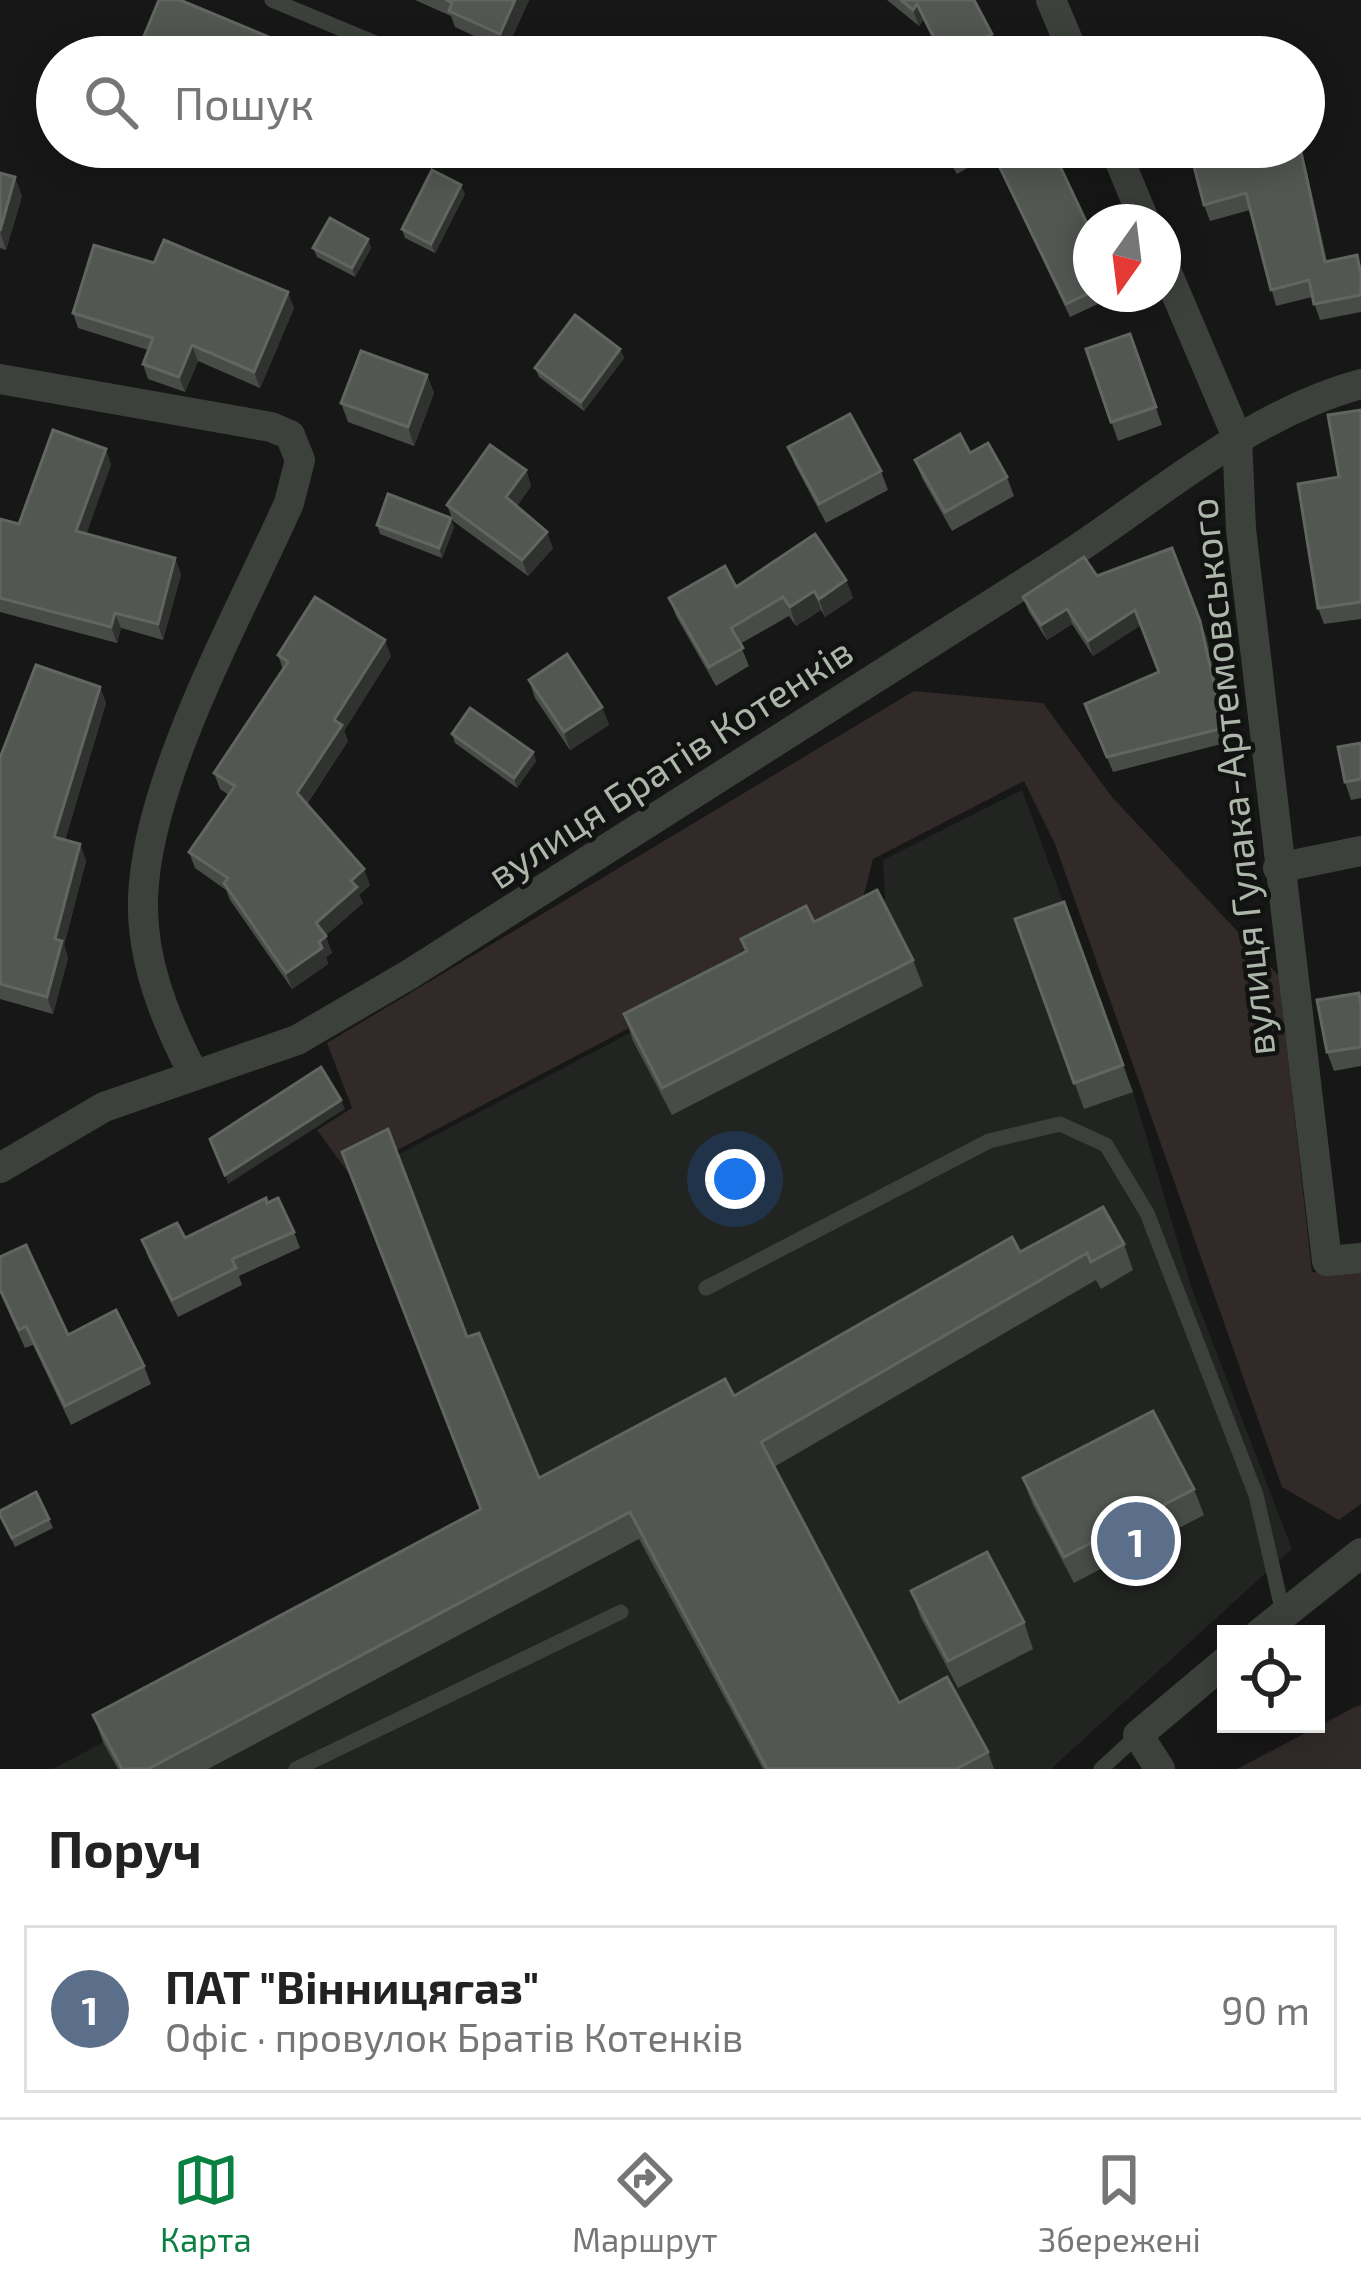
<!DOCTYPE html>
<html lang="uk">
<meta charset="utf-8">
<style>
:root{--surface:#fff;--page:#f2f2f2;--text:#222;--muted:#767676;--line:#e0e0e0;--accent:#0b8043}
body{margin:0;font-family:"Exo 2",sans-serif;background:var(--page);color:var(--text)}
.controls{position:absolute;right:36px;bottom:36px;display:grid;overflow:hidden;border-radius:0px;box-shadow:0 6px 30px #0003}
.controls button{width:108px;height:108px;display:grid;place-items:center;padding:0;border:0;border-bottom:3px solid var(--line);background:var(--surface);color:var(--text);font:60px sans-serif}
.compass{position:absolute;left:1073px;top:204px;width:108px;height:108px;border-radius:50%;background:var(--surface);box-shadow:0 6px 30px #0003;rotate:194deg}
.you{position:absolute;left:735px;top:1179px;width:42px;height:42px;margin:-30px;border:9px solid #fff;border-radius:50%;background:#1a73e8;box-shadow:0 0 0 18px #1a73e833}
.badge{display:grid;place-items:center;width:78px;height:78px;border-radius:50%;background:var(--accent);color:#fff;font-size:39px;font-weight:700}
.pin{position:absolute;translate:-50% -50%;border:6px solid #fff;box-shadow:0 3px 12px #0006}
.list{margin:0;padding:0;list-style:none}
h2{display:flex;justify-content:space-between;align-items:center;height:156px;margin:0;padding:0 48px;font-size:51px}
h2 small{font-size:39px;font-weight:400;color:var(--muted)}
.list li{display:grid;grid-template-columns:78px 1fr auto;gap:36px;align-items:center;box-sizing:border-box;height:168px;margin:0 24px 24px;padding:0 24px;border:3px solid var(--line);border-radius:0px}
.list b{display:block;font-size:45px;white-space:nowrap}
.list p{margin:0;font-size:39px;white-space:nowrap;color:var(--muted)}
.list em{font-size:39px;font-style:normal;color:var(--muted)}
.icon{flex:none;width:66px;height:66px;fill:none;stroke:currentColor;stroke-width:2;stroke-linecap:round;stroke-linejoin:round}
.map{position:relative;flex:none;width:1361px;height:1769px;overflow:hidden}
.search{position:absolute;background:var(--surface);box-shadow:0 6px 30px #0003;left:36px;right:36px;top:36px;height:132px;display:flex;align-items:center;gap:30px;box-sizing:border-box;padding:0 42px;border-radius:66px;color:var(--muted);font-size:45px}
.sheet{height:348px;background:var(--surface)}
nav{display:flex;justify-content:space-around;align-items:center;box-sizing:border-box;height:168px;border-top:3px solid var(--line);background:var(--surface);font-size:33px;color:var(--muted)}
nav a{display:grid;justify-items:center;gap:6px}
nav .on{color:var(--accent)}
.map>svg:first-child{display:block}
.built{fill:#222422}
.green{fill:#312a28}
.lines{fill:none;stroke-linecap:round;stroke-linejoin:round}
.lane{stroke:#3d413c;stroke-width:15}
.street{stroke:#3d413c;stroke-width:30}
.wall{fill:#484c47}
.shaded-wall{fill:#30322f}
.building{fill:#535752;stroke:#616660;stroke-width:3}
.labels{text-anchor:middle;stroke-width:9;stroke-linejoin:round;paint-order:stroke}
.street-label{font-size:39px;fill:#acb6a9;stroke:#111211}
</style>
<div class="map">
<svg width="1361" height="1769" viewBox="0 0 1361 1769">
<rect width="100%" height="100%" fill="#161716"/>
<path class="built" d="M1022,790L1133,1092L1191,1286L1292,1549L1051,1769H53L491,1536L352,1179L885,899L883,860Z"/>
<g class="green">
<path d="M914,691L1043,703L1112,797L1279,976L1312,1272L1361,1273V1504L1339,1520L1282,1487L1055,844L1024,781L873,859L861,906L350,1175L317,1130L352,1108L327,1043Z"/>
<path d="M1361,1705V1769H1237L1353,1708Z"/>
</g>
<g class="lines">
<g class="lane">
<path d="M272,0L409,57"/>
<path d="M706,1288L989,1141L1060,1124L1106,1145L1147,1213L1256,1495L1283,1613"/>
<path d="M296,1769L621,1612"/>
<path d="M1101,1769L1138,1735"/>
</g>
<g class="street">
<path d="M1051,0L1075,57"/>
<path d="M1114,147L1145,222"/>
<path d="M1163,263L1237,437L1241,529L1327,1261L1361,1258"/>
<path d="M0,379L271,427L290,435L300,460L289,503C240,614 147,778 143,898C141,960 165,1019 193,1073"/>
<path d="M1278,868L1361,851"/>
<path d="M0,1168L104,1107L297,1040L410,974C626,837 841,700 1056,563C1156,499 1245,416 1361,384"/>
<path d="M1259,1634L1361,1553"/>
<path d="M1160,1769L1138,1735L1226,1661"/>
</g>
</g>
<g class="wall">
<path d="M415,0H529L506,51L455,27L451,16Z"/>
<path d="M887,0H974L997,50L983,57H942L923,20L919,26Z"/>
<path d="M142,41L312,55L351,57H148Z"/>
<path d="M934,147H982L986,157L957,174L951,164L945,167Z"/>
<path d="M989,147H1051L1091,232V294H1094L1098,304L1070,317Z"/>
<path d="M1253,167L1306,168L1327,262L1357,255L1361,267V312L1320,320L1312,297L1276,306L1250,210L1210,221L1204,205Z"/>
<path d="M0,173L22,196L6,250L0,248Z"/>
<path d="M465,194L435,253L405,238L402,229Z"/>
<path d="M368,239L371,248L355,277L317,257L313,248Z"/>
<path d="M294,308L260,388L198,361L185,392L148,379L143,364L148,350L78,328L73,313Z"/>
<path d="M1130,334L1162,425L1118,441L1086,349Z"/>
<path d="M620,349L624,358L584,411L539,377L535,368Z"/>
<path d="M427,375L434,393L414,446L348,422L341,403Z"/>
<path d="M1361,410V619L1324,624L1318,608L1339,477Z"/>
<path d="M788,447L881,471L888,490L826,523L795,465Z"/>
<path d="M970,453L1007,477L1014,496L952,531L922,478L915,460Z"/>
<path d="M111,464L86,534L181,574L163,640L121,628L117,643L0,612V519L19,524Z"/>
<path d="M526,470L531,486L517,506L553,548L528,576L453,521L447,505Z"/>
<path d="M377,525L454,527L442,558L380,534Z"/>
<path d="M1097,576L1206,636L1229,742L1113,772L1085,704L1159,672L1141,625L1093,656L1072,624L1047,640L1029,612L1023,597Z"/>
<path d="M846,580L853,598L825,617L821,610L796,626L789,616L740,644L749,666L716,686L676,616L669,598L736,587Z"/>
<path d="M278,655L391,656L344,731L348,741L307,804L370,885L359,895L363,903L325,936L332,953L326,957L328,964L292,989L230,900L226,890L195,868L189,852L229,795L220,789L214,773L283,670Z"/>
<path d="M529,680L602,707L609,725L570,750L535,698Z"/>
<path d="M100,687L106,703L65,840L80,844L86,861L64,945L68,958L53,1014L0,999V758Z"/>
<path d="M452,734L533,752L536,761L517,788L455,743Z"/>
<path d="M1361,743V798L1351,800L1345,782Z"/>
<path d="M1064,902L1133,1092L1084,1109L1015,919Z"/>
<path d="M814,922L913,960L923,986L672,1115L633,1041L624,1014L746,951L741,939Z"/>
<path d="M1359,993L1361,1000V1066L1334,1071L1327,1052Z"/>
<path d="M267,1203L294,1232L300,1248L239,1276L242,1285L178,1317L148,1257L142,1240L185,1238Z"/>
<path d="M1124,1244L1133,1270L1101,1289L1096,1280L774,1467L899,1703L988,1752L994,1769H763L639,1539L208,1769H118L103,1742L93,1715L481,1509L467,1337L539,1478L734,1396L1020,1252Z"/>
<path d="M0,1257L68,1335L144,1366L151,1384L71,1425L33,1345L25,1348L0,1293Z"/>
<path d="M1023,1479L1194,1489L1204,1515L1074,1583L1033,1505Z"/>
<path d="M0,1516L49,1519L53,1528L15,1547Z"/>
<path d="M911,1591L1024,1622L1033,1649L958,1688L921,1618Z"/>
</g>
<g class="shaded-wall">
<path d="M515,0H529L506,51L500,34Z"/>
<path d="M917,4L923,20L919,26L913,10Z"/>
<path d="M1301,152L1306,168L1331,278L1325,262Z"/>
<path d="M15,177L22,196L6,250L0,231Z"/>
<path d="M461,185L465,194L435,253L431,244Z"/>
<path d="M368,239L371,248L355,277L352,268Z"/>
<path d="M288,292L294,308L260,388L254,372Z"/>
<path d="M192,345L198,361L185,392L179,377Z"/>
<path d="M620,349L624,358L584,411L581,402Z"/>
<path d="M427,375L434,393L414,446L408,427Z"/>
<path d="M106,449L111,464L82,547L76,531Z"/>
<path d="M526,470L531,486L512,513L506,497Z"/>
<path d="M451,518L454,527L442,558L439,548Z"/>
<path d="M547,532L553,548L528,576L522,560Z"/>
<path d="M175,558L181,574L163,640L158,624Z"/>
<path d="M846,580L853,598L825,617L819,599Z"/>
<path d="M814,591L821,610L796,626L790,607Z"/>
<path d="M1067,609L1072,624L1047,640L1041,625Z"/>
<path d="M1135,610L1141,625L1093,656L1088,641Z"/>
<path d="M115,613L121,628L117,643L111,627Z"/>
<path d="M1200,621L1206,636L1229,742L1224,728Z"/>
<path d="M385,640L391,656L344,731L348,741L303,809L297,793L334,720Z"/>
<path d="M100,687L106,703L61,854L54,837Z"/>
<path d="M602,707L609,725L570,750L564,732Z"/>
<path d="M533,752L536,761L517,788L514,778Z"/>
<path d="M80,844L86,861L64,945L68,958L53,1014L47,997L55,939Z"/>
<path d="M364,869L370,885L359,895L363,903L322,939L316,923L351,881Z"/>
<path d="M326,936L332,953L326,957L328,964L292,989L286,973Z"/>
<path d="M341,1100L345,1109L228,1184L225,1175Z"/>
</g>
<g class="building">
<path d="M159,0H180L312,55L318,43L351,57H180L142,41Z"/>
<path d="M446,0H515L500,34L449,11L452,3Z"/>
<path d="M901,0H974L992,34L944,57L917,4L913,10Z"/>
<path d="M1201,50L1203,57H1179Z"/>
<path d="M935,147H982V148L953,164L948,155L942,158Z"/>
<path d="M990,147H1051L1091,232V274L1086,276L1091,286V292L1066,304Z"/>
<path d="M1189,147H1246L1252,167L1301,152L1325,262L1357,255L1361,275V295L1314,304L1309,280L1271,290L1246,193L1204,205Z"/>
<path d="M432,170L461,185L431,244L402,229Z"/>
<path d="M0,173L15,177L0,231Z"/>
<path d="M330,218L368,239L352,268L313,248Z"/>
<path d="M164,240L288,292L254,372L192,345L179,377L173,375L143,364L153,338L73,313L94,245L154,263Z"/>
<path d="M575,315L620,349L581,402L535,368Z"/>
<path d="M1130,334L1156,407L1111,422L1086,349Z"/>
<path d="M361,351L427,375L408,427L341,403Z"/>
<path d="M1361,410V602L1318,608L1298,484L1339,477L1328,415Z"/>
<path d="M850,414L881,471L819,504L788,447Z"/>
<path d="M53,430L106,449L76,531L175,558L158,624L115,613L111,627L0,598V519L19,524Z"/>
<path d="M960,434L970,453L988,443L1007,477L945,512L915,460Z"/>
<path d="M490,445L526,470L506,497L547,532L522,560L447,505Z"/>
<path d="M388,494L451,518L439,548L377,525Z"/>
<path d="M815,534L846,580L819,599L814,591L790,607L783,597L731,628L743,648L709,667L669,598L725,566L736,587Z"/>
<path d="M1172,548L1200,621L1224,728L1107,757L1085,704L1159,672L1135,610L1088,641L1067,609L1041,625L1023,597L1084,557L1097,576Z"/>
<path d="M315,597L385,640L334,720L342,725L297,793L364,869L351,881L357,887L316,923L326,936L319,942L322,948L286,973L224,883L228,878L189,852L235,786L214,773L288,662L278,655Z"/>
<path d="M567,654L602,707L564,732L529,680Z"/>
<path d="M36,665L100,687L54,837L80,844L55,939L62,941L47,997L0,984V758Z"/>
<path d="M470,708L533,752L514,778L452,734Z"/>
<path d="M1361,743V779L1345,782L1338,747Z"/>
<path d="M877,890L913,960L662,1088L624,1014L747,951L741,939L806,906L814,922Z"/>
<path d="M1064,902L1123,1065L1074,1083L1015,919Z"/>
<path d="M1359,993L1361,1007V1047L1327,1052L1317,1000Z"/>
<path d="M321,1067L341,1100L225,1175L210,1139Z"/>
<path d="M388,1129L467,1337L479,1333L539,1478L725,1379L734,1396L1012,1237L1020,1252L1103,1207L1124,1244L1091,1262L1087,1253L761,1442L899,1703L947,1677L988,1752L956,1769H767L630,1512L148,1769H122L93,1715L481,1509L342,1152Z"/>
<path d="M266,1198L267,1203L278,1198L294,1232L232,1259L236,1268L172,1300L142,1240L177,1223L185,1238Z"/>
<path d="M26,1245L68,1335L116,1310L144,1366L65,1406L26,1326L19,1330L0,1289V1257Z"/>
<path d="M1153,1411L1194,1489L1064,1557L1023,1478Z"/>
<path d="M36,1492L49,1519L12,1538L0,1515V1511Z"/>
<path d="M987,1552L1024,1622L948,1661L911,1591Z"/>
</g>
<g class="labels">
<g class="street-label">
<text transform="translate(670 763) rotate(-33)" y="14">вулиця Братів Котенків</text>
<text transform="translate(1232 777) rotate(-96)" y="14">вулиця Гулака-Артемовського</text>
</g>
</g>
</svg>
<div class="controls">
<button><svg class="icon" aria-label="locate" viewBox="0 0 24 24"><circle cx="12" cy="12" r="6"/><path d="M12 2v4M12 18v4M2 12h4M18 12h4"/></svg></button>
</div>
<svg class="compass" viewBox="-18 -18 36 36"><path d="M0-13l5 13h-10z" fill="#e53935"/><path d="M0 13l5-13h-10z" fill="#767676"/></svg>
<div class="you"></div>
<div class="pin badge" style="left:1136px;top:1541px;background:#5c6f8a">1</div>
<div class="search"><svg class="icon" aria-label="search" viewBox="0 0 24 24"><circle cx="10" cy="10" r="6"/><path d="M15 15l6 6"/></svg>Пошук</div>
</div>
<section class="sheet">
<h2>Поруч<small></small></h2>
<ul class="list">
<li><span class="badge" style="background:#5c6f8a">1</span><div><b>ПАТ &quot;Вінницягаз&quot;</b><p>Офіс · провулок Братів Котенків</p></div><em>90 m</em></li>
</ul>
</section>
<nav>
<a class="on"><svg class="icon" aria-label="map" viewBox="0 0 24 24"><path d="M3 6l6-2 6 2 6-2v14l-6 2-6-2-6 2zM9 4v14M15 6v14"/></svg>Карта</a>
<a><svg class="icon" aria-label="directions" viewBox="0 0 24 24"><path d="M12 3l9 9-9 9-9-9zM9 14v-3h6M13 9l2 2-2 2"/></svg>Маршрут</a>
<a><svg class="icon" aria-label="saved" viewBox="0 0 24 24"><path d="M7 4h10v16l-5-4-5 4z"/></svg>Збережені</a>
</nav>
